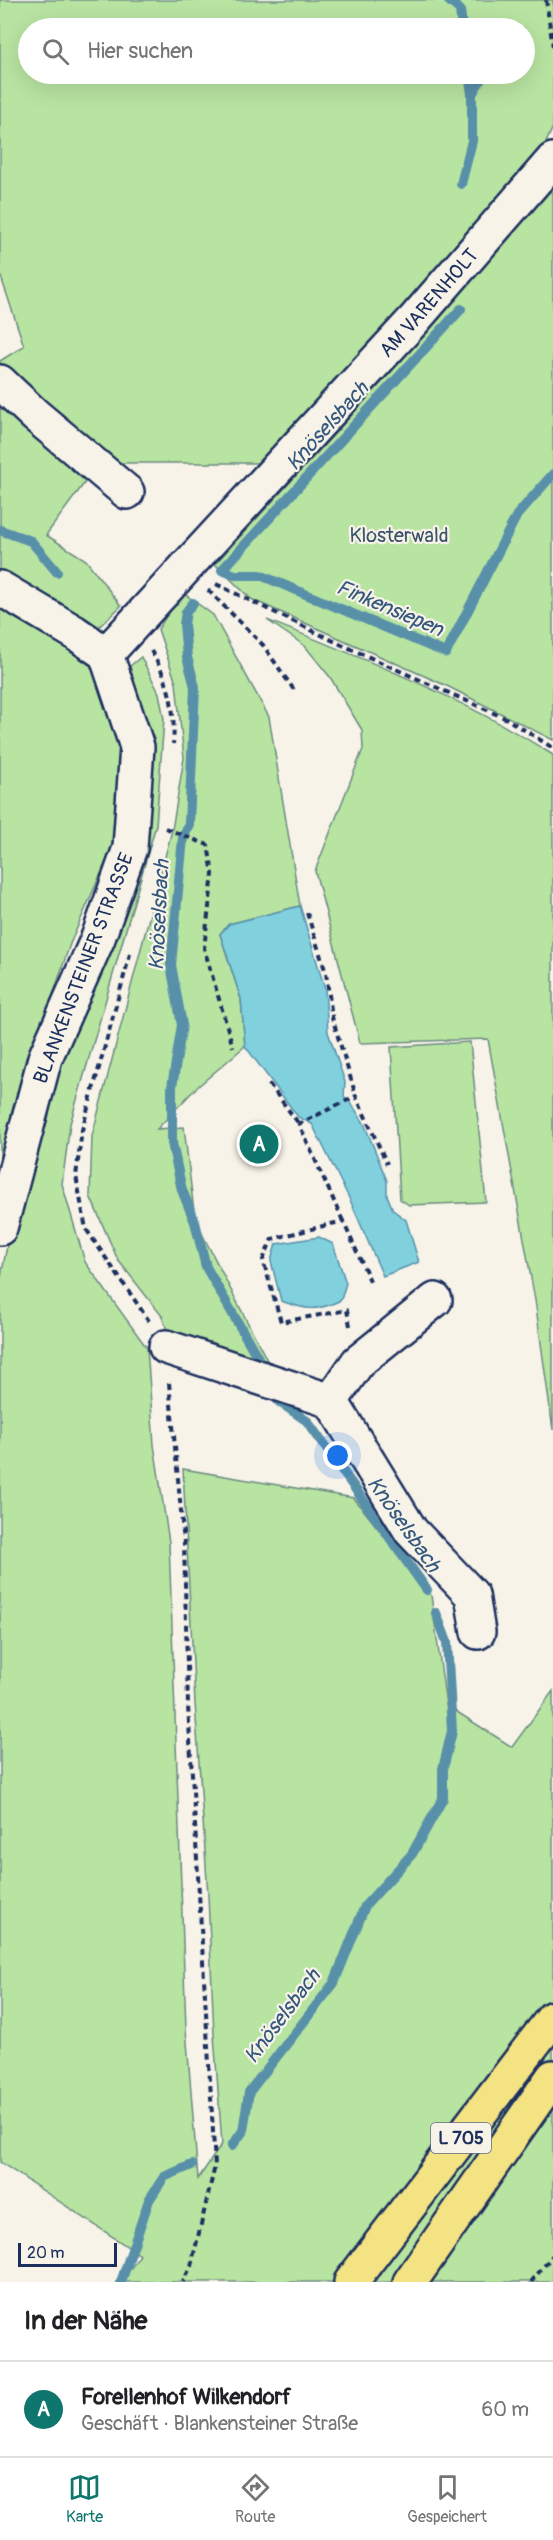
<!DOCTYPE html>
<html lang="de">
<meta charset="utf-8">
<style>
:root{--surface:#fff;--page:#f6f6f6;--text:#202124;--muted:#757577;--line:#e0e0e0;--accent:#0f766e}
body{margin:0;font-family:Pangolin,sans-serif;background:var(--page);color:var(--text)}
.scale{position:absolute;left:18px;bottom:15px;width:99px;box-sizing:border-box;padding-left:6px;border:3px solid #1b2f5e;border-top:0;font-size:16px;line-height:21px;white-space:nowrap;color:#1b2f5e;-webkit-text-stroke:4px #f7f3e8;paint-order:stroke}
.you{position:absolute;left:338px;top:1456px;width:21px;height:21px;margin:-15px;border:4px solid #fff;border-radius:50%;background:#1a73e8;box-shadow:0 0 0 9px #1a73e833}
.badge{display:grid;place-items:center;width:39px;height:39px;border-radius:50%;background:var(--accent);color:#fff;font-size:20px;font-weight:700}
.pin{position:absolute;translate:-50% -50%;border:3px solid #fff;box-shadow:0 2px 6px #0006}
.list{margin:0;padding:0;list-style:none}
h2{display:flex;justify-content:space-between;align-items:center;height:78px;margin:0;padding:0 24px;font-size:26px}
h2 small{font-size:20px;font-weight:400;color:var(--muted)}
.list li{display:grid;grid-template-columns:39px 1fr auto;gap:18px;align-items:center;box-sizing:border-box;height:96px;padding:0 24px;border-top:2px solid var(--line)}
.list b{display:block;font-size:22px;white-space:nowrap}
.list p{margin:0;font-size:20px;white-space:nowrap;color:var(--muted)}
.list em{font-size:20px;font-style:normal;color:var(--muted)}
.icon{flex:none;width:33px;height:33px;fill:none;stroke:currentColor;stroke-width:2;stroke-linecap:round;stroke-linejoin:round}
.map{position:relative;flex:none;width:553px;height:2282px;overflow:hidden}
.search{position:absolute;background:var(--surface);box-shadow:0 6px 24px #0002;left:18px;right:18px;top:18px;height:66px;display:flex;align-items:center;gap:15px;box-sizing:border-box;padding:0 21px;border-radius:33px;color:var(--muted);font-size:22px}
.sheet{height:174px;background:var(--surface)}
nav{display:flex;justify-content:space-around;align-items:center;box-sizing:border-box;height:84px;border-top:2px solid var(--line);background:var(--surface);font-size:16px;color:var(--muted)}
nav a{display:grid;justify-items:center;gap:3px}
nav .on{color:var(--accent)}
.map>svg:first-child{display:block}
.green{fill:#b8e4a1;stroke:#6a8a80;stroke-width:1.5;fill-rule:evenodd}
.water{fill:#80d0dd;stroke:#5890aa;stroke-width:1.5}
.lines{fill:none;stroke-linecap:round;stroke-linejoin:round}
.stream{stroke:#5890aa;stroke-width:10}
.minor-casing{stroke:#1b2f5e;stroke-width:38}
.major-casing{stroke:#1b2f5e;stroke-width:38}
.path{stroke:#1b2f5e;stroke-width:4;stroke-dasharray:6 4.5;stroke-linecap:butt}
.minor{stroke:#f7f3e8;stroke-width:33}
.major{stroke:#f4e382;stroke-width:33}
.labels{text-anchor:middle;stroke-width:4.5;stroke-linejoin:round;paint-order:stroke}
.shield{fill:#f7f3e8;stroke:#5d6a87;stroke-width:1.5}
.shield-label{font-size:18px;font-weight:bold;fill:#1b2f5e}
.street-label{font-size:20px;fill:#1b2f5e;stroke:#f7f3e8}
.park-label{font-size:20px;fill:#3a536b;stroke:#f7f3e8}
.water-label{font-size:21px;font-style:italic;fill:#34577e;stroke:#f7f3e8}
</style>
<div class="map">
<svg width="553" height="2282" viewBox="0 0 553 2282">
<rect width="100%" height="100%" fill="#f7f3e8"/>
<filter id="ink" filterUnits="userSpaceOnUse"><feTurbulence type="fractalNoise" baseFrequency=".0167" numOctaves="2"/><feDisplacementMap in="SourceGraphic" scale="12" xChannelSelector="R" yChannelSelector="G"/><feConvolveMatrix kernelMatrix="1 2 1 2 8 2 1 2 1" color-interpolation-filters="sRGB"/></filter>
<g filter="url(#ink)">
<g class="green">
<path d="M0,0H553V127L537,162L265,463H101L0,380V361L24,346L0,274ZM28,28H524V74H28Z"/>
<path d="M553,187V740L447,686L251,599L215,564L383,381Z"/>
<path d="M0,392L94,470L46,535L86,560L121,606L83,642L107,691L119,749L115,841L70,944L33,1055L0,1186Z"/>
<path d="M182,592L213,615L269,717L300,906L229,924L220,934L241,999L245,1046L195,1089L157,1129L184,1127L195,1220L268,1362L174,1349L162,1316L118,1260L90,1196L92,1136L172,830L184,758L176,683L158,629Z"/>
<path d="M267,620C365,659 464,698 553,755V1430L535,1300L488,1039L360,1043L315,871L363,749L362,730L330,677L305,646Z"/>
<path d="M141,657L159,693L164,719L156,825L70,1124L62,1184L85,1262L147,1348L154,1445L169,1542L186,2029L198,2179L222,2144L214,2035L208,1895L195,1703L183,1469L354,1498L431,1595L446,1705L512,1747L553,1691V2282H121L140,2255L0,2162V1282L17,1194L146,749L130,666Z"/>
<path d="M470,1042L486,1202L409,1205L400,1199L391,1047Z"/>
</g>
<g class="water">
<path d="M300,906L325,989L328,1032L345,1082L344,1096L353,1106L364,1123L387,1181V1195L393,1210L406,1220L419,1262L383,1276L350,1200L312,1124L298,1117L245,1046L241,999L220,934L229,924Z"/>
<path d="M319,1237L333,1244L346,1283L341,1300C317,1312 306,1310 281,1301L271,1261L276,1244Z"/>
</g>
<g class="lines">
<g class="stream">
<path d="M448,0L460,10L462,28"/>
<path d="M472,94L480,81L481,74"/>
<path d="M461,184L472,141V94L469,74"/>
<path d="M461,309L222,570L235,575H260L446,653L517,515L553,474"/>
<path d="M0,530L31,541L57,572"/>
<path d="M193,603L186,612L184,624L187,657L195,687L189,824L183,838L171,965L182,1025L172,1087V1143L182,1190L195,1222L206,1267L258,1358"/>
<path d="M278,1401L307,1421L427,1590"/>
<path d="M232,2146L243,2131L249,2092L334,1983L365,1906L412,1854L443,1798V1769L452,1731L447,1642L436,1613"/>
<path d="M121,2282L149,2200L164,2177L192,2165"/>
</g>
<defs>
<g id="minor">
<path d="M0,382L35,415L127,492"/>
<path d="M0,588L74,632L106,654L137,747L130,848L98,938L45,1058L0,1228"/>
<path id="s1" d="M106,654L414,320L553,160"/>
<path d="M166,1347L331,1401L411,1531L472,1595L478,1632"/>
<path d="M331,1401L358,1362L435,1300"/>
</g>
<g id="major">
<path d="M351,2282L553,2018"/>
<path d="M410,2282L553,2077"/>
</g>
</defs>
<use href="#minor" class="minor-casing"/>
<use href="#major" class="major-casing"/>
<g class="path">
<path d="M546,0L553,47"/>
<path d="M216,584L340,644L507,719L553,748"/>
<path d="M208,590L263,645L294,690"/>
<path d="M151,651C169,680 176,711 173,744"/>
<path d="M165,828L208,845L213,874L204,948L233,1047"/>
<path d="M307,913L326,973L332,1017L356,1096"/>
<path d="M130,954L82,1130L76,1176L86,1229L149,1321"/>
<path d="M269,1084L299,1124"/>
<path d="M343,1221L299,1124L356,1096L387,1164"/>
<path d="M350,1326L347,1310L281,1322L263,1260L272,1239L343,1221L371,1283"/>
<path d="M169,1383L184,1543L188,1706L215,2166L191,2266L183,2282"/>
<path d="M531,2282L553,2255"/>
</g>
<use href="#minor" class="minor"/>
<use href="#major" class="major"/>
</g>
</g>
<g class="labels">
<rect class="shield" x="431" y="2123" width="60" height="30" rx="4.5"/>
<g class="shield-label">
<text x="461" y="2144">L 705</text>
</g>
<g class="street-label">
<text dy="7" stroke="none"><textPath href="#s1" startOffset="477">AM VARENHOLT</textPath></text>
<text transform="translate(83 968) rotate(-69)" y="7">BLANKENSTEINER STRASSE</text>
</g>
<g class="park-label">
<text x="399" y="542">Klosterwald</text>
</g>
<g class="water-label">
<text transform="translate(327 426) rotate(-48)" y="7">Knöselsbach</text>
<text transform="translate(390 608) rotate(23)" y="7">Finkensiepen</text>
<text transform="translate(159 915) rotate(-87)" y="7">Knöselsbach</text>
<text transform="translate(404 1524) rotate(55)" y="7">Knöselsbach</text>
<text transform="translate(282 2016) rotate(-53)" y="7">Knöselsbach</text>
</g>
</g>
</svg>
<div class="scale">20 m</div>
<div class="you"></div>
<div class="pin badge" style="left:259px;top:1144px">A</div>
<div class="search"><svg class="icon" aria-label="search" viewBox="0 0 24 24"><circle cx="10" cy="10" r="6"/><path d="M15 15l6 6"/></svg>Hier suchen</div>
</div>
<section class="sheet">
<h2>In der Nähe<small></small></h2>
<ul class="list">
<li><span class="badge">A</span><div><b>Forellenhof Wilkendorf</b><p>Geschäft · Blankensteiner Straße</p></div><em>60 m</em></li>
</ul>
</section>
<nav>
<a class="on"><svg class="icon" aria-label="map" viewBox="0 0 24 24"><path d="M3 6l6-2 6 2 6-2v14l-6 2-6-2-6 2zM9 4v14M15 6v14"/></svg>Karte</a>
<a><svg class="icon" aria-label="directions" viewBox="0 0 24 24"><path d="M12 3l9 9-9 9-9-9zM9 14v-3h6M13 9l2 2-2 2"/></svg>Route</a>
<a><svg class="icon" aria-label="saved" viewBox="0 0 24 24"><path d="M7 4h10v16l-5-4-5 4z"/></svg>Gespeichert</a>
</nav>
